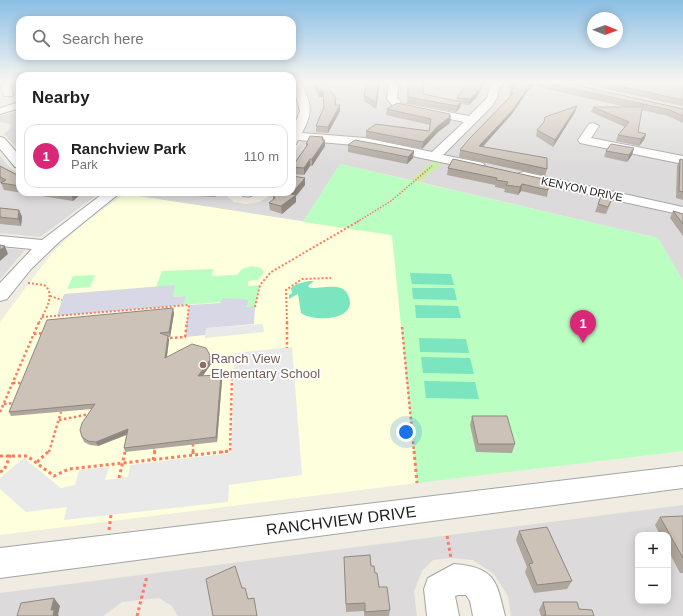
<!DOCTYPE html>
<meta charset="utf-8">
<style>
:root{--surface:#fff;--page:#f2f2f2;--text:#202124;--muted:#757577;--line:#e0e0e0;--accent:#db2777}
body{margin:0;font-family:Arial,sans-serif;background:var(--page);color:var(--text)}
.controls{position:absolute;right:12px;bottom:12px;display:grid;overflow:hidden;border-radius:8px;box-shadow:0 2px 10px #0003}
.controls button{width:36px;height:36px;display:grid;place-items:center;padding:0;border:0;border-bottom:1px solid var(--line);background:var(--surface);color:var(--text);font:20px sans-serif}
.compass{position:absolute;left:587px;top:12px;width:36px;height:36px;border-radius:50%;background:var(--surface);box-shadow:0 2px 10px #0003;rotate:91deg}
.you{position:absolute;left:406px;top:432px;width:14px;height:14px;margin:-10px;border:3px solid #fff;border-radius:50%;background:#1a73e8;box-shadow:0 0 0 6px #1a73e833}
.badge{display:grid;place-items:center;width:26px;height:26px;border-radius:50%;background:var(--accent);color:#fff;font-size:13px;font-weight:700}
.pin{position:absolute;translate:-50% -33px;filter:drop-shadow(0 1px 2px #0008)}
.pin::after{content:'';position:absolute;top:21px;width:14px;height:12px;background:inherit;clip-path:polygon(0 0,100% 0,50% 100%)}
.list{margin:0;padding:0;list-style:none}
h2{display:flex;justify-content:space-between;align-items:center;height:52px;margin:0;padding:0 16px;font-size:17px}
h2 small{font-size:13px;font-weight:400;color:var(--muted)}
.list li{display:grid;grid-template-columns:26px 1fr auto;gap:12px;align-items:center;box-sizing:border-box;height:64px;margin:0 8px 8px;padding:0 8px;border:1px solid var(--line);border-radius:12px}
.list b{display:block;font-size:15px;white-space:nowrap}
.list p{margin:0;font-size:13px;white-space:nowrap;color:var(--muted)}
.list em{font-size:13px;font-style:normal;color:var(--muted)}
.icon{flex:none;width:22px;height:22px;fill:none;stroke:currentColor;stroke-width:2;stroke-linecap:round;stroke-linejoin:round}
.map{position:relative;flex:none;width:683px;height:616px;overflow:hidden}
.search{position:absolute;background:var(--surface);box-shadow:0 2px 10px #0003;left:16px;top:16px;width:280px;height:44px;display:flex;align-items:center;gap:10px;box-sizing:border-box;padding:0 14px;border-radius:12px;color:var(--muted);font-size:15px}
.panel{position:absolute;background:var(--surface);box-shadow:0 2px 10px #0003;left:16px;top:72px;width:280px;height:124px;border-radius:12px}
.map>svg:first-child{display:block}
.residential{fill:#dcdada;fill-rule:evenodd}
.education{fill:#feffdc}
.grass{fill:#c6eea4}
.park{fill:#bbfec2}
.pitch{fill:#7ae5bf}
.parking{fill:#e9e9e9}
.plaza{fill:#d7d7e5}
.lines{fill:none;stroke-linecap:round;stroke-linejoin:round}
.minor-casing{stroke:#a4a4a4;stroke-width:2}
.path-far3{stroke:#ff7964;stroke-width:1.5;stroke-dasharray:1.5 1.5;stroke-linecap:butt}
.path-far2{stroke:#ff7964;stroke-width:2;stroke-dasharray:2 2;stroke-linecap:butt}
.path-far1{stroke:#ff7964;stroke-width:2.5;stroke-dasharray:2.5 2.5;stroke-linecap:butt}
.path{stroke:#ff7964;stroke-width:3;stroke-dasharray:3 3;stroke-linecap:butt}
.minor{fill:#fff;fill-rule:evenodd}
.wall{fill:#afa79e}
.shaded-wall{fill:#8f8881}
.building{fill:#ccc2b8;stroke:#8f8881}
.education-dot{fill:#8d6e63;stroke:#fff;stroke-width:1.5}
.labels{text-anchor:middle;stroke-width:3.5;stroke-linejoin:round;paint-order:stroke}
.far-street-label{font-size:11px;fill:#1d1d1d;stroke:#fff}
.education-label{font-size:13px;fill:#785e54;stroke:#fff;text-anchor:start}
.near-street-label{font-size:16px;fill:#1d1d1d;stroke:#fff}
</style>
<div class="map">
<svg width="683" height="616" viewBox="0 0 683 616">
<rect width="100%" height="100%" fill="#f0ece2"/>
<g class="residential">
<path d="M298,81H683V208L372,141L300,135L311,110Z"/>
<path d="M20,111V151L4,134L10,128L11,124L0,122V116Z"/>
<path d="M302,141L357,145L433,161L411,180L340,164L303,222L125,194L128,192H228V197L234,202L246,204L259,202L268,197L271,192H292V157Z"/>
<path d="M0,156L9,167L20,175V192H101L40,237L0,233Z"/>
<path d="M442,163L683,216V281L658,238L420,182Z"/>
<path d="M0,248L25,250L0,279Z"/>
<path d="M683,505V616H511L508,596L494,574L473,560L451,558L433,560L422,571L414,592L417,616H178L172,606L159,598L122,602L103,616H0V593ZM638,535H668V601H638Z"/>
</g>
<path class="education" d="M125,194L392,235L417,483L0,535V322L52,253L84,223Z"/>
<path class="grass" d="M433,161L442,163L420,182L411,180Z"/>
<g class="park">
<path d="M340,164L658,238L683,281V451L417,483L392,235L303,222Z"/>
<path d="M252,266L261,268L264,273L257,280L248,281V286L260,285L255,307H246L248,300L183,305L185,296L173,297L156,287L162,271L213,269L212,276L237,275L242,269Z"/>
<path d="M95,275L90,287L67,289L73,276Z"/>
</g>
<g class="pitch">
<path d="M410,273L451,274L454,285L412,284Z"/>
<path d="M309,281H314L308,286L310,288C319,288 333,285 341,288C345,290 346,291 348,295C360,320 315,323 301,313L298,294L289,299V295L292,293L291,288L297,284Z"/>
<path d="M412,288H454L457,300L413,299Z"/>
<path d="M415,305L458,306L461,318H416Z"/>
<path d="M419,338L466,339L469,353L420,352Z"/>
<path d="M421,357L470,358L474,374L423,373Z"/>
<path d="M424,381L475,382L479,399L426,398Z"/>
</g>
<g class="parking">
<path d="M263,324L264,332L205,338V328Z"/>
<path d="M292,347L302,475L229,485L228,502L64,520L67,507L26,512L0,489V478L24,458L61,488L75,485L79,470L109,467L105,480L128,477L130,465L231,453L235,353Z"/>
</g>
<g class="plaza">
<path d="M175,285L173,297L186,296L183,305L57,316L64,294Z"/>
<path d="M223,298L249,300L246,307H255L254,324L206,328L205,335L185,337L189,305L220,303Z"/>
</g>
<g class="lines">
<defs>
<g id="minor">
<path d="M0,81H10L13,94L12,96H4Z"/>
<path d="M292,81H300C311,102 314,111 302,133L365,138L432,152L464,122L394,107L387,99L389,81H399L397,98L401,103L469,116L487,98L491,84L496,81H507L499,87L497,98L492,106L443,155L483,163L485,166L478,170L365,146L298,140L296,144L292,145V131L300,111Z"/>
<path d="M20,102V108L0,114V108Z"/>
<path d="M593,123L599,126L591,138L683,156V164L580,143L578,140L589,124Z"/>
<path d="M0,137L4,138L20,156V168L15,167L0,149Z"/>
<path d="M524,172L683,207V215L519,179L517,176L519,173Z"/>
<path d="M105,192H121L59,242L31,269L7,299L0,301V283L32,249L0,246V236L42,240Z"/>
<path d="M242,192H256C252,197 249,197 243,196Z"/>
<path d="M683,466V488L0,578V548Z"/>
<path d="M454,564C495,568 496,579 505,616H473L470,601L466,595H458L455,596L459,616H427L424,589L428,578Z"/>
</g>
</defs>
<use href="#minor" class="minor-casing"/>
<path class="path-far3" d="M357,222L391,201L432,166"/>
<g class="path-far2">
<path d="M28,283L44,285C57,294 44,312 39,323"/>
<path d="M50,296L62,300"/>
<path d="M255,307L260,285L271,272L359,221"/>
<path d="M42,317L189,305L187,323"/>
<path d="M287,323L286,290L302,279L331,278"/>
</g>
<g class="path-far1">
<path d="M287,322V348"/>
<path d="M402,327L414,452"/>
<path d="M34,334L44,333"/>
<path d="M170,338L185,337L187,322"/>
<path d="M219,377L232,376L230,451L222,452"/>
<path d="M13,383H22"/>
<path d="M4,404L14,403"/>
<path d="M0,412L39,322"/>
<path d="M59,420L90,414"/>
<path d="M193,444V452"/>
<path d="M49,452L61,412"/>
<path d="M154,452L155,449"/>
</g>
<g class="path">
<path d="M193,451V455"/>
<path d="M414,451L417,483"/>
<path d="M0,456H27L54,476L69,469L230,451"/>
<path d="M153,460L155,451"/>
<path d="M37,462L49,451"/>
<path d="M0,472L4,470L11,454"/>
<path d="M119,478L125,452"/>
<path d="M109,530L111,515"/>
<path d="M447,536L451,558"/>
<path d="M137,616L147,576"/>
</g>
<use href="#minor" class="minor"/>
</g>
<g class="wall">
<path d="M311,81H324L336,105H340V111L328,133L316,132V126L324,107L323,97H319Z"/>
<path d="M354,81H380L376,109L364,101V95L367,84H354Z"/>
<path d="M408,81H424L423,94L457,101V98L477,97L469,105L461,104L460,108L456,112L407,103Z"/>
<path d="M513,81H558L683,109V123L668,116L642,110L638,132L646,134L644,140L639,146L616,141L618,135L625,127L591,112L593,107H626L534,86L529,89L512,114L483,146L547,169L545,176L459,157L460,150L510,97V93L513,89L508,88L509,83Z"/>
<path d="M570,81H683V106Z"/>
<path d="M577,106L575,112L553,147L536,136L537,130Z"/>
<path d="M387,109L450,116V123L438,132L422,149L366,138V131H429L430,125L386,115Z"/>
<path d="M323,137L325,146L312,166H310L304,175L292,174V166L306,147V144Z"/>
<path d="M348,145L414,151L413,158L407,164L348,152Z"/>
<path d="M634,148L632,155L627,162L604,157L606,151Z"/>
<path d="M453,159L548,190L547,197L521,191L518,195L504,192L505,189L495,187V185L447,175L448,168Z"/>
<path d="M680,159L683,160V200L676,198L677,166Z"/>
<path d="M0,166L17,175L20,176V192H83L73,201L4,190L1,183H0Z"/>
<path d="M305,178V185L296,196V202L282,214L270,210L269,203L273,200V197Z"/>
<path d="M197,192H218L215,197L197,196Z"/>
<path d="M613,197L606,214L595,212L598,204Z"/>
<path d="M0,208L19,210L22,217L21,226L0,224Z"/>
<path d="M673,211L683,214V236L670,218Z"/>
<path d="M174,313L170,337H168L169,340L167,357L210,355L211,359V364L203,376L222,380L217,442L125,452L124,448L127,435L98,446L90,445L84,442L82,437L92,409L11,416L9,412Z"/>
<path d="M472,416L515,444L512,453L476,452L470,425Z"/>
<path d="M683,516V573H680L668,550V535H660L655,525L660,517Z"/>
<path d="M519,531L572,581L567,589L534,593L525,572L527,567L516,540Z"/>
<path d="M344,557L371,566L375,573L379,587L390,610L389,616H364V611L346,612Z"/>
<path d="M543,602L579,609L594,616H541L539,610Z"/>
</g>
<g class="shaded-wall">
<path d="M379,81H380L376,109V103Z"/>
<path d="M484,81H486L477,97L469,105L470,99Z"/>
<path d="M535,81L534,86L529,89L512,114L478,152L479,146L530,84Z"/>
<path d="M323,91V97H319V92Z"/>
<path d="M461,102L460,108L456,112L457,106Z"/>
<path d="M340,105V111L328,133V127Z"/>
<path d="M577,106L575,112L553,147L555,140Z"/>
<path d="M293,107L294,123L292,127V120Z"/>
<path d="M450,114V118L451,116L450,123L438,132L422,149L423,142Z"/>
<path d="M18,122H20V127Z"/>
<path d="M646,134L644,140L639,146L641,139Z"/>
<path d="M323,137V142L325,140V146L312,166V159Z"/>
<path d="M634,148L632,155L627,162L629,155Z"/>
<path d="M414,151L413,158L407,164L408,157Z"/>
<path d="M310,159V166L304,175V168Z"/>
<path d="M305,178V185L296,196V202L282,214L281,206Z"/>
<path d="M522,184L521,191L518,195L520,187Z"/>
<path d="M72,192H83L73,201L71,193Z"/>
<path d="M214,192H218L215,197Z"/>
<path d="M19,210L22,217L21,226L18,219Z"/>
<path d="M5,246L8,254L0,261V250Z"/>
<path d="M173,308L174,313L170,337L169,332Z"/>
<path d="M168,336L169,340L166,362L165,358Z"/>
<path d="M210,355L211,359V364L199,381L198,376Z"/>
<path d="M221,375L222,380L217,442L216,437Z"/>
<path d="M128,429L130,433L98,446L96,442Z"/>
<path d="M54,598L60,606L58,615L59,616H53L51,610Z"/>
</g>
<g class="building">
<path d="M314,81H324L336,98L335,105H340L328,127L316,126L324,107L323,91L319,92Z"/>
<path d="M367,81H379L376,103L364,95Z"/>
<path d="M408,81H424L423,94L461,102L457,106L408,97Z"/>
<path d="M468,81H484L478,91L470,99L457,98Z"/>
<path d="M513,81H535L530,84L514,109L479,146L547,158V169L460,150L469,139L514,93H510L517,84L509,83Z"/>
<path d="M538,81H558L683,109V116L670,110L643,104L638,132L646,134L641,139L618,135L629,122L593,107H641L643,104Z"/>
<path d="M596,81H683V100Z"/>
<path d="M292,99L293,101V117L292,120Z"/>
<path d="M397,103L450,114L449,116H451L438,126L423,142L366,131L376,124L429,131L431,119L387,109Z"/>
<path d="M577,106L555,140L537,130L544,122L545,117Z"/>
<path d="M20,112V122H18Z"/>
<path d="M310,136L323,137L322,140H325L312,159H310L304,168L292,167L308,144H306Z"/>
<path d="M355,140L414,151L408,157L348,145Z"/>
<path d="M611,144L634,148L629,155L606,151Z"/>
<path d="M453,159L548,180V190L522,184L520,187L506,185L508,182L496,180L497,178L448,168Z"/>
<path d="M680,159L683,160V192L679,191Z"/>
<path d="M0,166L17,175L20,176V186L1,183L6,180L0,177Z"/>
<path d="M292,176L305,178L291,194L296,195L281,206L269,203L275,198L273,197L280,192H292Z"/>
<path d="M61,192H72L71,193Z"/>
<path d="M602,194L613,197L608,207L598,204Z"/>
<path d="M0,208L19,210L18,219L0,217Z"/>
<path d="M673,211L683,214V224Z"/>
<path d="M0,245L5,246L0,250Z"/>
<path d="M173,308L169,332L160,333L168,336L165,358L192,344L206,348L210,355V360L198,376L221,375L216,437L124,448L128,429L96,442L88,441L82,437L80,430L82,423L95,404L9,412L47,320Z"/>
<path d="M472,416H507L515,444H478Z"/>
<path d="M683,516V558L660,517Z"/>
<path d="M547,527L572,581L537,585L529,564L533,563L519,531Z"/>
<path d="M370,555L371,566H374L375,573H377L379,587H387L390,610L365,612V603L346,604L344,557Z"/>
<path d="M235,566L242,588H245L248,599L254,598L257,616H213L206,579Z"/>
<path d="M54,598L51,610H54L53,616H17L21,603Z"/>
<path d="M543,602H577L579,609L592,610L594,616H544V615H546Z"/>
</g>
<linearGradient id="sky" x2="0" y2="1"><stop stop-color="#8bbfe5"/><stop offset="0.49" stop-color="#f8f6f2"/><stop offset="1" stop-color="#f8f6f2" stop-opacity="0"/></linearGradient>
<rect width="683" height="167" fill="url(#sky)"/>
<circle class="education-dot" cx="203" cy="365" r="4"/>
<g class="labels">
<g class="far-street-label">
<text transform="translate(582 189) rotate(12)" y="4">KENYON DRIVE</text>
</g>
<g class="education-label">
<text x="211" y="363">Ranch View<tspan x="211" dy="15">Elementary School</tspan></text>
</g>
<g class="near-street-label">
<text transform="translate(341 520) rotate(-7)" y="6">RANCHVIEW DRIVE</text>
</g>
</g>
</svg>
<div class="controls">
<button>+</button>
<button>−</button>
</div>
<svg class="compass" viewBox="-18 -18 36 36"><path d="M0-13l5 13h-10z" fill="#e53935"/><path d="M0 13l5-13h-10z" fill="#757577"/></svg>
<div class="you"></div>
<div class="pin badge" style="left:583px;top:343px">1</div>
<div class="search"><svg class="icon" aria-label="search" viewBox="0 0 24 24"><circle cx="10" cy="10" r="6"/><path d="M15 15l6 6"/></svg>Search here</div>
<section class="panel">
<h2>Nearby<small></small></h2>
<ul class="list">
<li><span class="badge">1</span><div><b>Ranchview Park</b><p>Park</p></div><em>110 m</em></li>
</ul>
</section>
</div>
